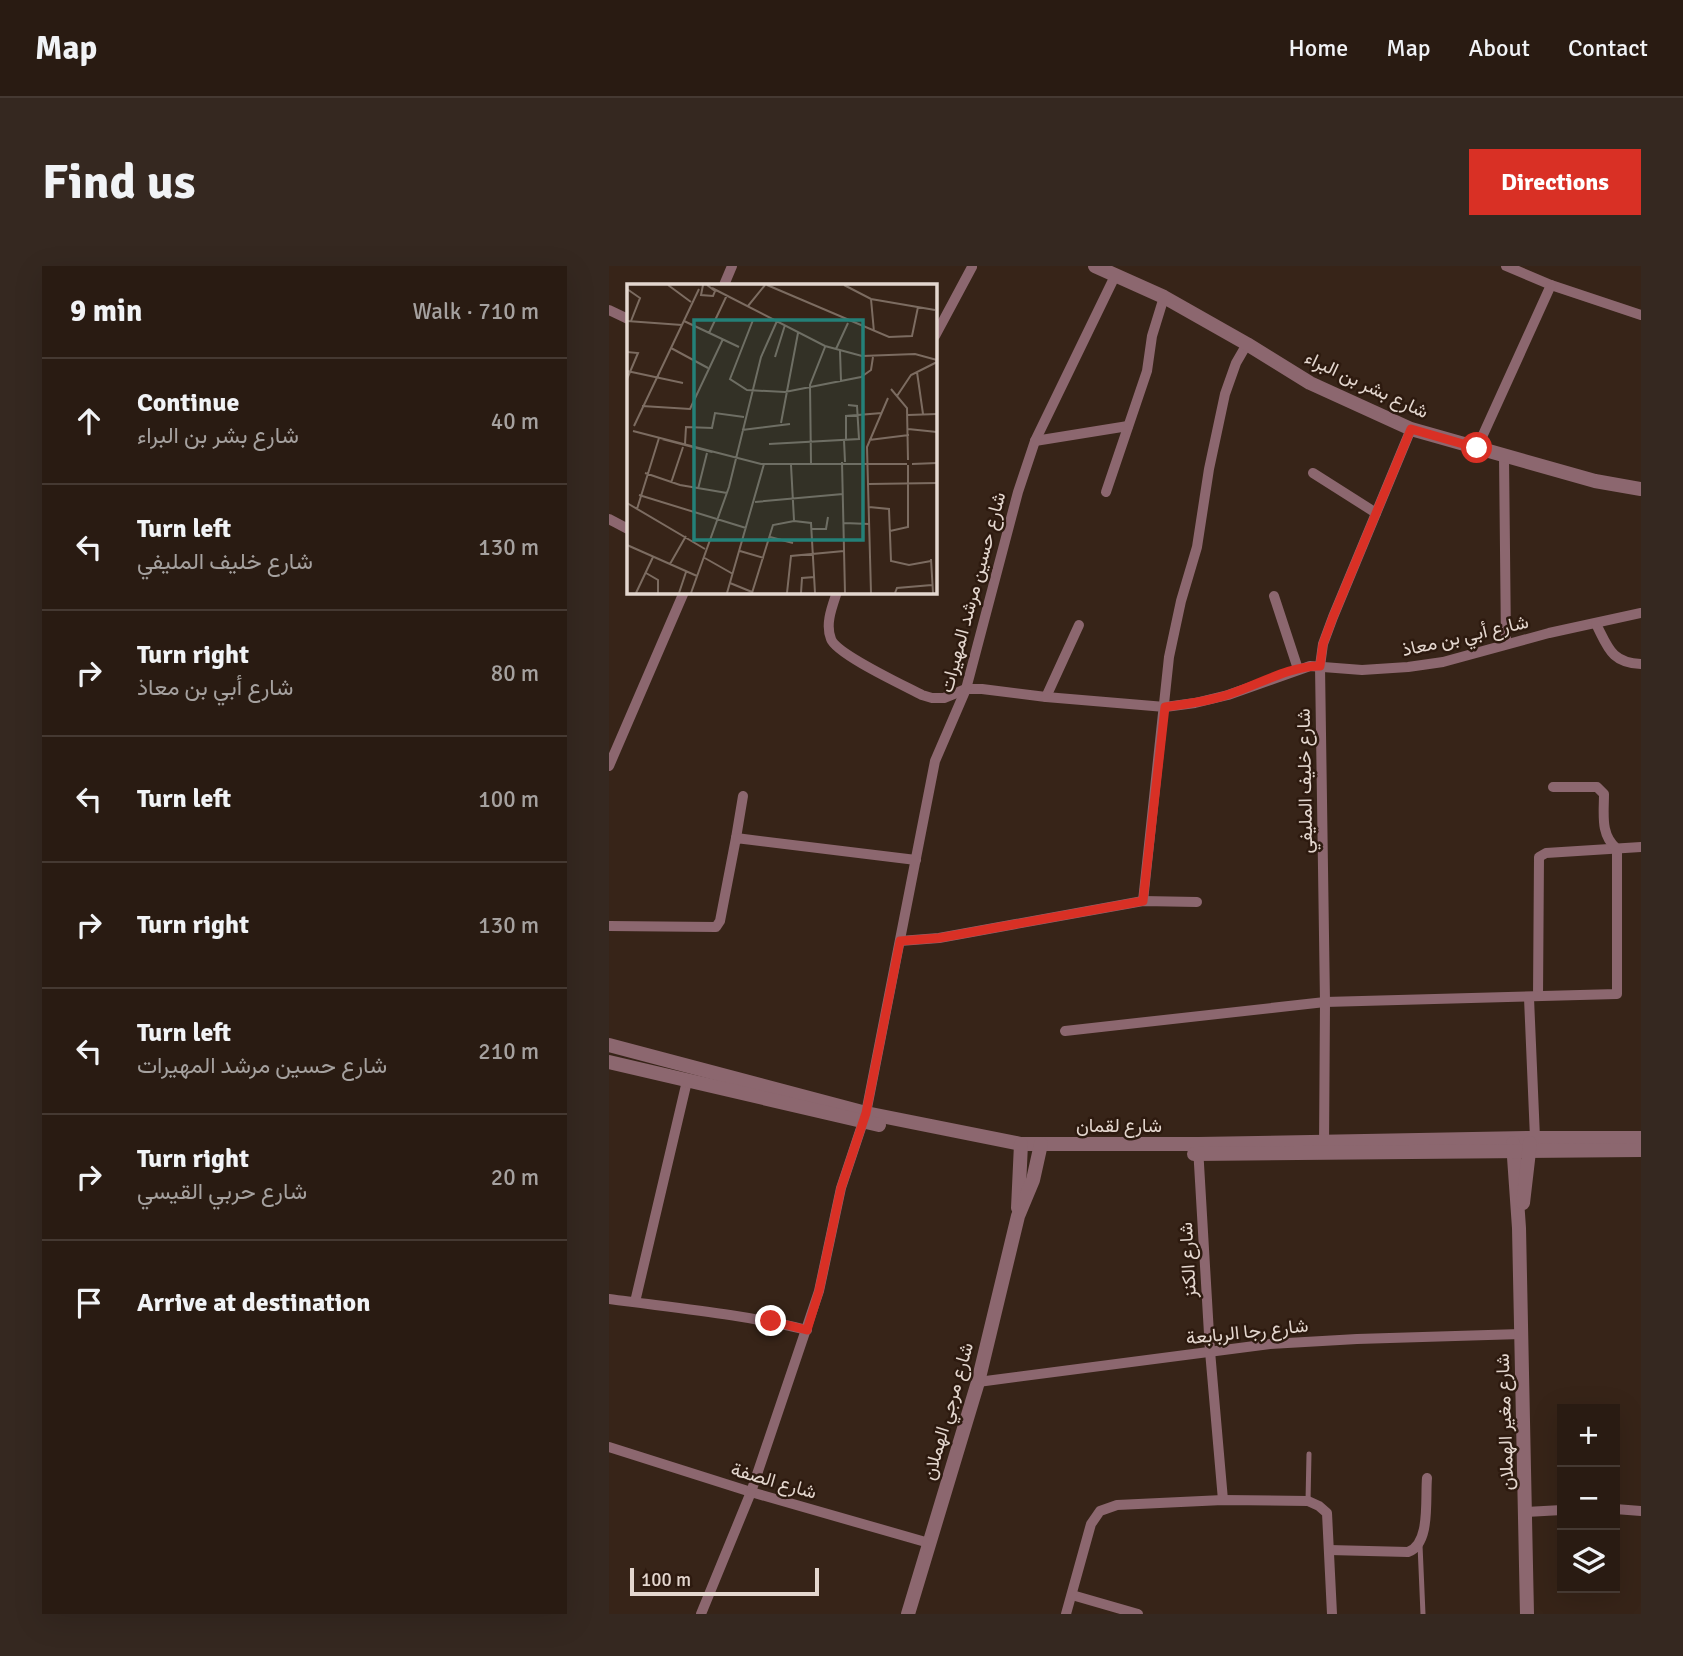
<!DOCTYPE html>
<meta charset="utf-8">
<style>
:root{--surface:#291b12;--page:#352820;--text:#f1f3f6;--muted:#a5a19f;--line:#453932;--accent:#d93025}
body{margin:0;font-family:Signika,Vazirmatn,sans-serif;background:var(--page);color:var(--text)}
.controls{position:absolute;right:21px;bottom:21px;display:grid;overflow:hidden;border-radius:0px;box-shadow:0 7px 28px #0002}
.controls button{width:63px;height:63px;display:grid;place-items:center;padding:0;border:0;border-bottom:2px solid var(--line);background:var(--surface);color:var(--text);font:35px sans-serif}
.scale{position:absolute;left:21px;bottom:18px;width:189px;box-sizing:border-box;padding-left:7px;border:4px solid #e4d7cf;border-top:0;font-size:19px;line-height:24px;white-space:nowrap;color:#e4d7cf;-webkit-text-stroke:5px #2d1a0f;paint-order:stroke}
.stop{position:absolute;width:21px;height:21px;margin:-16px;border:5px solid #d93025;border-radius:50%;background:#fff}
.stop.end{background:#d93025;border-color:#fff;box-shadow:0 2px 7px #0008}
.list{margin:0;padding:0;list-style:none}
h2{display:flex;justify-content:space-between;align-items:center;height:91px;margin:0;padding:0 28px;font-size:30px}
h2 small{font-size:23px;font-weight:400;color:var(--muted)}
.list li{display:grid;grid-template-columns:46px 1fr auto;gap:21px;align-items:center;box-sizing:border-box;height:126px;padding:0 28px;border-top:2px solid var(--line)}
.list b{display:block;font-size:26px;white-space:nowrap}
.list p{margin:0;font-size:23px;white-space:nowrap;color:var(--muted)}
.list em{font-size:23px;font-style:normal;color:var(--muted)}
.icon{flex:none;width:38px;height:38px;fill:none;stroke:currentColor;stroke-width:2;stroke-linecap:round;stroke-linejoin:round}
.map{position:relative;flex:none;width:1032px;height:1348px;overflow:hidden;border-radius:0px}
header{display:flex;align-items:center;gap:42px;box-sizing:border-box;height:98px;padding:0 35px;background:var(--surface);border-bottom:2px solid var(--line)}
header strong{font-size:33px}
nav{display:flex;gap:38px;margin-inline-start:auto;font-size:24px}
.intro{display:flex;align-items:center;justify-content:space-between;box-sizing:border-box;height:168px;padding:0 42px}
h1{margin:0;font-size:49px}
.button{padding:18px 32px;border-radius:0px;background:var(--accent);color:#fff;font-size:24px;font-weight:700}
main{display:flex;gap:42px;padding:0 42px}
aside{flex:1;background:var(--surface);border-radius:0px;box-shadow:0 7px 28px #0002}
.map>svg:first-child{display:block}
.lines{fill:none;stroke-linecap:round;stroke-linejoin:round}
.service{stroke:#8c676f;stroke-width:5}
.minor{stroke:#8c676f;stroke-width:10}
.tertiary{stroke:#8c676f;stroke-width:14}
.route{stroke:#d93025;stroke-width:9}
.labels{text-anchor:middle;stroke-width:5;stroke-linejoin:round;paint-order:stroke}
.street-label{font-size:19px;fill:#e4d7cf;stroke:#2d1a0f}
.inset-road{fill:none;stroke:#7c6c61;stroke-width:2}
.view{fill:#248078;fill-opacity:0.15;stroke:#248078;stroke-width:3.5}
.inset-edge{fill:none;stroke:#e4d7cf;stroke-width:3.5}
</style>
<header>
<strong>Map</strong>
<nav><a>Home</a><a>Map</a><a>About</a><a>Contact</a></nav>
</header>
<div class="intro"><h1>Find us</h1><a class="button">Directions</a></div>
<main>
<aside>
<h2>9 min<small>Walk · 710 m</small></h2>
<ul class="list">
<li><svg class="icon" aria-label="ahead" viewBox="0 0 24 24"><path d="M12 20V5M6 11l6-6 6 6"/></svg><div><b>Continue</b><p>شارع بشر بن البراء</p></div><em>40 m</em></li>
<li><svg class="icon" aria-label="left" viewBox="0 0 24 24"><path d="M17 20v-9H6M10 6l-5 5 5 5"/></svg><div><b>Turn left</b><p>شارع خليف المليفي</p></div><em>130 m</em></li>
<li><svg class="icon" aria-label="right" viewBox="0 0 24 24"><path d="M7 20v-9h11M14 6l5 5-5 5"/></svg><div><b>Turn right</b><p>شارع أبي بن معاذ</p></div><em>80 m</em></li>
<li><svg class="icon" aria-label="left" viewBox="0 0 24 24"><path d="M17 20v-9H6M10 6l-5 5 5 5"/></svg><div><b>Turn left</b></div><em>100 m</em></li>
<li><svg class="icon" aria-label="right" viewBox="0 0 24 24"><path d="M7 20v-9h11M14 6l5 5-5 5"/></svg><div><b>Turn right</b></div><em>130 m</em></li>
<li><svg class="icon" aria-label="left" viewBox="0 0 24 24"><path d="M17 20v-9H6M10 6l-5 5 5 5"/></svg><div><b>Turn left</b><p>شارع حسين مرشد المهيرات</p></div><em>210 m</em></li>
<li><svg class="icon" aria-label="right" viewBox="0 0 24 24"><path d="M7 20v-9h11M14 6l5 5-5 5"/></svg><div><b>Turn right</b><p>شارع حربي القيسي</p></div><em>20 m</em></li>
<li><svg class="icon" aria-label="arrive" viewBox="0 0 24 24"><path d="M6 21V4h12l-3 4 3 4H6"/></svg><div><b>Arrive at destination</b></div></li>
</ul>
</aside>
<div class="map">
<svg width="1032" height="1348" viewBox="0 0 1032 1348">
<rect width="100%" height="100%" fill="#372418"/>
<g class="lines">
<g class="service">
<path d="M699,1235L700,1188"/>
<path d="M811,1279L814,1348"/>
</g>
<g class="minor">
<path d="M897,0L942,19L1032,49"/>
<path d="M115,19L123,0"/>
<path d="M0,44L19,53"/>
<path d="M326,70L363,1"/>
<path d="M426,175L519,160"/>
<path d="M868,182L942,19"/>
<path d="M895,190L897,378"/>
<path d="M704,207L767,247"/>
<path d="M497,226L538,105L543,70L555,31"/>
<path d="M0,253L19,263"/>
<path d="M228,326C223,341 216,358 222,373C227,388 296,420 313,429L323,432H335L357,423H373L437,431L556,441L586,437L619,429L701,400L753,404L799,401L834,396L940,367L1032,347"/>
<path d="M665,330L689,403"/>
<path d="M987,358C999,381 1002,397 1032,398"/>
<path d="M437,431L470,359"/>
<path d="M0,500L75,326"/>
<path d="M127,572L134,530"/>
<path d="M534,635L560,391L572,335L588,281L600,203L616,128L627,97L638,78"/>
<path d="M0,660L107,661L111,655L127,572L307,594"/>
<path d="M291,675L330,672L534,635L588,636"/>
<path d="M929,730L930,591L937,587L1032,581"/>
<path d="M920,732L926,872"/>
<path d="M456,765L716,736L1008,728V583C991,569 995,548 995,528L988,521H944"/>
<path d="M589,881L601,1085L614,1234"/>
<path d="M715,882L716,736L711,400L714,378L724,351L802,163"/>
<path d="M0,1033C66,1042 133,1048 198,1064"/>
<path d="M26,1036L78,815"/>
<path d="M369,1116L661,1078L748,1073L912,1068"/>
<path d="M0,1181L142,1226L320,1277"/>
<path d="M1006,1243L1032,1245"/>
<path d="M917,1246L953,1244"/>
<path d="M720,1284L799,1286C822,1278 816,1233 818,1212"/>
<path d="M463,1329L529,1348"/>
<path d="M92,1348L142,1226L210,1025L232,922L257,847L326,495L357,423L409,226L426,175L506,10"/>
<path d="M457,1348L482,1258L491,1245L508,1239L614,1234L699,1235L710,1240L718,1247L723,1348"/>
</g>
<g class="tertiary">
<path d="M486,0L555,31L638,78L701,117L802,163L986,215L1032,223"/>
<path d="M0,779L257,847L412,878H589L921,872H1032"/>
<path d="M0,796L270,859"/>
<path d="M904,877L910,962L918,1348"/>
<path d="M585,888L1032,884"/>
<path d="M914,937L921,877"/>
<path d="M409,942L412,878"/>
<path d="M299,1348L369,1116L409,950L424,914L432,878"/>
</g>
</g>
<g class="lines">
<path class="route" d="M162,1055L198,1064L210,1025L232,922L257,847L291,675L330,672L534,635L556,441C578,438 600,435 621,428C651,418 680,400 711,400L714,378L724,351L802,163L868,182"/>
</g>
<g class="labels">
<g class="street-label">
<text transform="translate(758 118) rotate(25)" y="7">شارع بشر بن البراء</text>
<text transform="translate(363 326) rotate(-75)" y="7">شارع حسين مرشد المهيرات</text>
<text transform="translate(856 369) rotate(-13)" y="7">شارع أبي بن معاذ</text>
<text transform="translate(695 515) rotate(-91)" y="7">شارع خليف المليفي</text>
<text x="510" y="866">شارع لقمان</text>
<text transform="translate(578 994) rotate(-93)" y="7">شارع الكنز</text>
<text transform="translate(638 1065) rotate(-6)" y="7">شارع رجا الربابعة</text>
<text transform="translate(338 1145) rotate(-74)" y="7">شارع مرجي الهملان</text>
<text transform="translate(895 1156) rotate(-92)" y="7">شارع مغير الهملان</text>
<text transform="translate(165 1214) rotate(16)" y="7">شارع الصفة</text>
</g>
</g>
<g transform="translate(18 18)">
<rect width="310" height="310" fill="#372418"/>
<path class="inset-road" d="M41,1L64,18M76,1L74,11L86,12L88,7L80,1M140,1L262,53L285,52L291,23M217,1L244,15L308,26M85,4L198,62L235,72L288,70L310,76M0,5L13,14L4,37M244,15L247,48M310,18V58M121,22L138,1M126,36L103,95L120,106L158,108L234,93L244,86L246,73M0,37L55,41M57,37L112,63M82,49L100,11M44,64L81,84M209,65L221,39M213,67L214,97M0,68L11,69L0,95M148,73L158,41M0,87L56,99M290,88L296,130M264,105L280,124L281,176M270,112L284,91L310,78M15,122L63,125L96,55M281,131L310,130M154,139L171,49M7,142L72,5M281,145L310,148M115,146L163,140M6,147L134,180H280M35,155L85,168M219,155V132L255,129M217,156L218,178M242,156L282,151M58,160L59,143L85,144L88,129L117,133M142,160L232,155L230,122L221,121M215,178L218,309M184,180L183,101L198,63M285,180L310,179M164,181L167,236M18,189L53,201L100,209M44,199L56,163M242,200L310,199M71,205L80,169M12,211L119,244M128,218L216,210M0,219L78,265M242,223L262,225L264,277L282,281L304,277M10,225L32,154M217,239L242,240M310,241V281M185,245H199L201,233M263,247L281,243V181M143,253L166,259M0,261L70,292M113,267L137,274M76,273L106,290M304,275L306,309M43,280L59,252M19,289L31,296V309M103,299L125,308M9,309L26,273M52,309L59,288M64,309L102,203L134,73L150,37M100,309L137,180M125,309L146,241L167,237L184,239L188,309M160,309L164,272L217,267M174,309L175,294L188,293M244,309L240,163L261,114M268,309L270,304L305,301"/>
<path class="view" d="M67,36H236V256H67Z"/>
<rect width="310" height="310" class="inset-edge"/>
</g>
</svg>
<div class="controls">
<button>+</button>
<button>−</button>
<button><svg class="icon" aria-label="layers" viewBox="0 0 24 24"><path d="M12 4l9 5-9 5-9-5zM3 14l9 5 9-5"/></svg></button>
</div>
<div class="scale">100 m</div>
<div class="stop" style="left:868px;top:182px"></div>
<div class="stop end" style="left:162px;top:1055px"></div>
</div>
</main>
